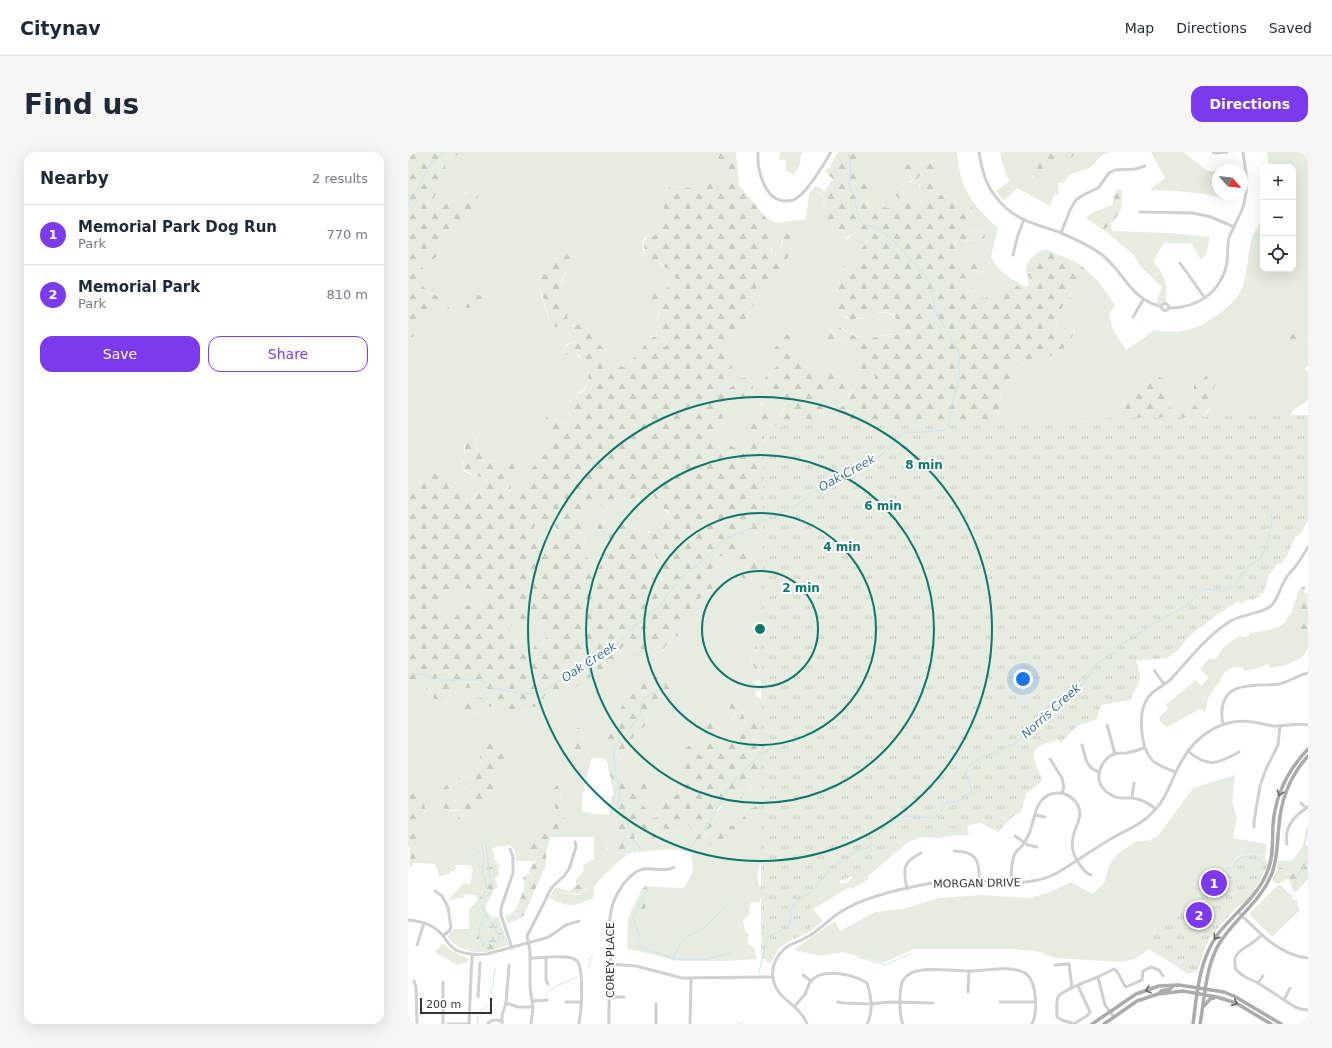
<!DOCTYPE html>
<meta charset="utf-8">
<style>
:root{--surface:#fff;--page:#f6f6f7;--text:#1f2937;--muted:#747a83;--line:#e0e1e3;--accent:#7c3aed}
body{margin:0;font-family:"DejaVu Sans",sans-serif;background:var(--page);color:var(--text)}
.controls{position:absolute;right:12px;top:12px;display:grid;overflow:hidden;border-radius:8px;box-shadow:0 4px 16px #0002}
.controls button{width:36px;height:36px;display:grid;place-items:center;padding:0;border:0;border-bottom:1px solid var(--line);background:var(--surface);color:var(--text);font:20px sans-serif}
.compass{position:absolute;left:804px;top:12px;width:36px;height:36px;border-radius:50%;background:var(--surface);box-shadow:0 4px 16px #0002;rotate:117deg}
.scale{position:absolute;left:12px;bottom:10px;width:72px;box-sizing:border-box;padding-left:4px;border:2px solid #333;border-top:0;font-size:11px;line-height:14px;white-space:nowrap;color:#333;-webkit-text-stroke:3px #fff;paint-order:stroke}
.you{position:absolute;left:615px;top:527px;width:14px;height:14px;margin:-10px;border:3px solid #fff;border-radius:50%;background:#1a73e8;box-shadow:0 0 0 6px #1a73e833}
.badge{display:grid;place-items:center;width:26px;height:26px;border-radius:50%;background:var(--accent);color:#fff;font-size:13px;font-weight:700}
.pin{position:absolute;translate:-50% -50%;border:2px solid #fff;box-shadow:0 1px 4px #0006}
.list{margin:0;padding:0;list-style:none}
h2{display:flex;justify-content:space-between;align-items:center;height:52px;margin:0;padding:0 16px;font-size:17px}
h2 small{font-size:13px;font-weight:400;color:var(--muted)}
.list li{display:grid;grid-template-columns:26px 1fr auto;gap:12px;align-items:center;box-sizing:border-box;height:60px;padding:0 16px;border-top:1px solid var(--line)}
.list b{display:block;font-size:15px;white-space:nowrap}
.list p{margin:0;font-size:13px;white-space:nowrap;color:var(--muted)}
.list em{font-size:13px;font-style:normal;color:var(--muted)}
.actions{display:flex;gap:8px;padding:12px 16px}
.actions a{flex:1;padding:9px 0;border:1px solid var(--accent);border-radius:12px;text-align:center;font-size:14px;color:var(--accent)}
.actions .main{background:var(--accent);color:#fff}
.icon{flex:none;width:22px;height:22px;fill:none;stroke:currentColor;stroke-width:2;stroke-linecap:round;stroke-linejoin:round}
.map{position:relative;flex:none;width:900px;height:872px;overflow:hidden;border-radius:12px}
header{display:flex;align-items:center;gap:24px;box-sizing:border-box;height:56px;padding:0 20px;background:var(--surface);border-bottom:1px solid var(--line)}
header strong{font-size:19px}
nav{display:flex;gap:22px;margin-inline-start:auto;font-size:14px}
.intro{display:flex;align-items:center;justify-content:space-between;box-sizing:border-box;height:96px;padding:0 24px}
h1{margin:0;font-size:28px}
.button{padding:10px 18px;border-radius:12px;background:var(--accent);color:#fff;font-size:14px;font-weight:700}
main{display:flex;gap:24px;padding:0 24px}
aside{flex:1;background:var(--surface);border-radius:12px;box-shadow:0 4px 16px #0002}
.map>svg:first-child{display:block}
.green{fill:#e6ecdf;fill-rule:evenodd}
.forest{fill:url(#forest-firs);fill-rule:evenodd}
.wetland{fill:url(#wetland-marsh)}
.park{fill:url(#park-tufts)}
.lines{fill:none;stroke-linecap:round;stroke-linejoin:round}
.stream{stroke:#cfe2ee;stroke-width:1}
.minor{stroke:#d0d0d0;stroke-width:3}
.major{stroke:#ababab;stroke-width:3.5}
.oneway{stroke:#636363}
.ring{fill:none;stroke:#0f766e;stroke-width:2}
.labels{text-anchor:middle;stroke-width:4;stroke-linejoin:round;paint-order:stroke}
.street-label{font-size:11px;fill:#333;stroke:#fff}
.water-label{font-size:12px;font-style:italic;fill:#3f7597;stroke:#fff}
.centre{fill:#0f766e;stroke:#fff;stroke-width:2}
.ring-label{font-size:12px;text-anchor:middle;font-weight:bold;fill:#0f766e;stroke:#fff;stroke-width:4;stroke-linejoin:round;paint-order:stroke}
</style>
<header>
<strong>Citynav</strong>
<nav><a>Map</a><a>Directions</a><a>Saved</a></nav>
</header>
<div class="intro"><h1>Find us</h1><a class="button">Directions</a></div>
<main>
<aside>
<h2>Nearby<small>2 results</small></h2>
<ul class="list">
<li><span class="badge">1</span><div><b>Memorial Park Dog Run</b><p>Park</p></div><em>770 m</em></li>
<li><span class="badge">2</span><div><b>Memorial Park</b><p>Park</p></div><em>810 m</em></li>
</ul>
<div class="actions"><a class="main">Save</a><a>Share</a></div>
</aside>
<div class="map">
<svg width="900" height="872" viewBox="0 0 900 872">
<defs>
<pattern id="forest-firs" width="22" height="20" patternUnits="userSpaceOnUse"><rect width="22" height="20" fill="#e6ecdf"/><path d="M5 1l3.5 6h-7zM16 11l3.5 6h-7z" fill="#c6cbc0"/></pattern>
<pattern id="wetland-marsh" width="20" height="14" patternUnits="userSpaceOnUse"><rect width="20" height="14" fill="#e6ecdf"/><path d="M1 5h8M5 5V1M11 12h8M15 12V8" fill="none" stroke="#c6cbc0"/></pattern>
<pattern id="park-tufts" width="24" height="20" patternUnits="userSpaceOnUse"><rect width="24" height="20" fill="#e6ecdf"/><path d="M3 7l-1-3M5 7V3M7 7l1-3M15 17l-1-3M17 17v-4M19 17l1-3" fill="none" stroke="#c6cbc0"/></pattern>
</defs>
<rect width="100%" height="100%" fill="#fff"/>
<g class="green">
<path d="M52,0H299L298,1L299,6L301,7L305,4H308L312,10L311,16L321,17L323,22L311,33L304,29L296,34L285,37L272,34L261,35L259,36L253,44L256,55L251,76L247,83C244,84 239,84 237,86C232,92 236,104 240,109H248L258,116L266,118L268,131L256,140H253L251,138L245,151C254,155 252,161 249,169L254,184L259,190L256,195L253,194L252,189L244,184L242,185C235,198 227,206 216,215L202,213L199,209L198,198L187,189L178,175L163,173L160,169L159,156L150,142L151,135L160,117L152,106L143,107L139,123L132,121C126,138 141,156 141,173L147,175L154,174L158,176L166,185L167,189L159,192L150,205L158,202L168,201L174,208L180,211L182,215C177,229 184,237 166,242L162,249C165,257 163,266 157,272L153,271L147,267L137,275L141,280L144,295L139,303H134L124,316L122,326L115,331L112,338L103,346L99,342C106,336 102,328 103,321C104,314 106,308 106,301L101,302L95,315L92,314L91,307L78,310C69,303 65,291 70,281L65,280L56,293L57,304L55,311L56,318L57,320L67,324L74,325L78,330V336L71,338L64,348L59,351L58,343L50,342L45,335L39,333L38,330L40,329L44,324L37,323L31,320L20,325L13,331L5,330L1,336L2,343L0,346V186L5,185L7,180V170L14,167L21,157L30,160L32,150L35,149L39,152L40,158L45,160L56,155L75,151L71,143H59L52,148L47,149L43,147L40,140L33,145C24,143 11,136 11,125C11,120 12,115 13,110L17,108L22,109L27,92L32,90L36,80L44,76L58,67L66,56L60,40L56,42L50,48C42,47 35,56 25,58L21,53L24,47L37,29V15L39,8L52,2Z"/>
<path d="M372,0H396L393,2L392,12L386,23L378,19V8H371Z"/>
<path d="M451,0H549C550,8 551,17 553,25C559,46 574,62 590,76L583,105C590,120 603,127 618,135L621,133L618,119L623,127L625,133L622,135L618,140H615L614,138L591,141L588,143L586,142L583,144L575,147L571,139C564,138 559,132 552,131V128L554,126C565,127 570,118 581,119L576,107H572L563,102L556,109H553L552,102L545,92C553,83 555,90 563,89C568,88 573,86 577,86L576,80L572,78L566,80L556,71L564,58L558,55L548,53L547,46L538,43H531L529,40L518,30L511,33L512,40L514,47C512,51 509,51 505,51V45H496L495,39L492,37L488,44L497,51L495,56L484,47L482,48L484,54L480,56H478L475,51L470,48L467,49L465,57H462L458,54L460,37L456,31L450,28L448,12ZM526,8V18L515,20L502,31L496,28L495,21C502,11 508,9 519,12Z"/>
<path d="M592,0H629L626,1L622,10L625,22L624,26L638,21C645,4 658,12 668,1L678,6L679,0H701L693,4L683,15L661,23L658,28L659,29L655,31L652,30L650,33L651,43L647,41L642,54L609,36L596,49L588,39L601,29L594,11Z"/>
<path d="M743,0H775L800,19H810V42H818L816,47C789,39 768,39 741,38L757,26Z"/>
<path d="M859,0H900V214L896,217L900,220V248C888,257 878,259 882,276L886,279L890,278L892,275V272L900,267V274C896,278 897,282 898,287L900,284V369L891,383L888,384L879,403L873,412H869L861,423L855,441L853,442L851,446L849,445L843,449L840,447L832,451L830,449L810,462L780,485L771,497L759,506L743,507V501L739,499L737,496C741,491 739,489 740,483C741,477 747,473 751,469L762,483L767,482L769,478H772L774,474L773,471L769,470V466C778,460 788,462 795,457L788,441C791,436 796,431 801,428L813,433L815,428L818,426L827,429L856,432L863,419H857L861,407L858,405L859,399L866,379L873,377L881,365H887C891,360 892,358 889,352L891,346L884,347L883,345V340L882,336L880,335L877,340L872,345L870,337L867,334C871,322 879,313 885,302L881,295L875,300L870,301L867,300L865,294L858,291L854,293V295L858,298L851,304L848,319L850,327L849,335L863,357L854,374L858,380L854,390C844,395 838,398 833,409L816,415L812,413L809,410L811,400L807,387L813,378L814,373L819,369L821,365L814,355L809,351L805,356L777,343L779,337L790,321V315L772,303L759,296C741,302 746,308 752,323L749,331C732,329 731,317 722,306L724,295L715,291L709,292L706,298L701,297L696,294L700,288V284L697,282L693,285L691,284L692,279L690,275L677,272L670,277L668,282L671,287L675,288L669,301C681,306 691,308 690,323C689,328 688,332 686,336L676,331C669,344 668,343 654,341L653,335L651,333H645L631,342C629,357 635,369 651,366L653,364L644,354V350L648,348L664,359L671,360L677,355V346L681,345L684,347L687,352L684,359V363L688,365L696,359C701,362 707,366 713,368C720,371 735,368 741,365L744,395L750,397C748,409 765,410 757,424H751L747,423C742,433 745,442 736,450C719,441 728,430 722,416L731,405L726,390L722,389L718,392L715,391V387L711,382L702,384L685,372L679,373C675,378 669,380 667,387L670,392L675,394C683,406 677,411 675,423H670L649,406L640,405L641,400L647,398L648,392L644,390L635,396L630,390L625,387L619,388L616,394L608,400L609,405L612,408L608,412L594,417C596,431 590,443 591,457L575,454L570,458L562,451L563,449L567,448V444L566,442L560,443L558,442V440C562,437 563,435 563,430L553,418H545L539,416V423L534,431L532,426L529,428L521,440L512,446L499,449L491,457L489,480L492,484L497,477C498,487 501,499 498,508C486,509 487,519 479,523L463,546L453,554L442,575L433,582L423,596L417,600L412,608L415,612L420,609L425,610V613C415,620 417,627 418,638C424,640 437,639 444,639L446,635L452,634L456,638V640L447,642L445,644V647C452,651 461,649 468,653L466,658C461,658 457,660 452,660L449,654C441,653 438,643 429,641L430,645L421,649L414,651C413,658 412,670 409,676H408L406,668L394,665L392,667V675L394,680C387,682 378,683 381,694H390L399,700L407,697L402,703L400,712L394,719L392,718H389L386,725L381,728L379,727C376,719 370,713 366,705L357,712H352C349,720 349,726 351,734H354L358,741L366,740L368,742C370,752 373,755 380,763L375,770H370L368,768L366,758L368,753L365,749L355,745L352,746V750L343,751L341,757L342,762L335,768L337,779L341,783L339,790L340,792L346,796L349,807L319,809H268L248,803L219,797L220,766L224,757L227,761L230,763L235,761L245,735L276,736L285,719L283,701L265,697L230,700C229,691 226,684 228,676L231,680L236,681L238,690C247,689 249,681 256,676L261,679L272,680L275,678L274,673L276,671L280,672L284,679H289L292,675L293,677L291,682L286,686L288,689L292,688L293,685L295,684L298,678L299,681H300L301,677L305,672C305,679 299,682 296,688L298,690L305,694L316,686L321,688L322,687L323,683L322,679L323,678L328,681L329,680L327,674L321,673L320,670L314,667L310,670L308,668L310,665L309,660L315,652L314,655H317L322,652H330L331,648L334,646L333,643L328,639L331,638L335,642L342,639L343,637L342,634H336V631L337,629H350L355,624L370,627C373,631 373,636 377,639L373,641V646L375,647L383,634L375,623L369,619L370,610C383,602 385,593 403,595L404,592L398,581V578L402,575L404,572L403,570L391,571L386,568V566L395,559L404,556L416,557L417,552L415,549L416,547L418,545L417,542L418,540L420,539L418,535L420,531L432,535L431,531L434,530L440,526L436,517L444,511V507L439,502L445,488V483L451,477L450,475L447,476L443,474L445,469L443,466L438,467L439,478L437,481L434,482L433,475L429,476V479L432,486L431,488L422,490L414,488L412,491L413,494L415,495H420V499C408,499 412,511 406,517V521L409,524L414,513L416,514C420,520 421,524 417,530L412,527L410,530L412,535L407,537C406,531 401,531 400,524L392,528L389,506C395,494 403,496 403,478L396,474L391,477L388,476L386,468L382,464L378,468L376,478L373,477L371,474L368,477L364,487C368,490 371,491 374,495L370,503L371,512H375L379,514V518L376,519L374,517L371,522L376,526L379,533L381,535L385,534C384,543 377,543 378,554H374L370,548H367L366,547V545L364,542L348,558L351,560C352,565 353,569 348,571V566L342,563L338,571L337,570C336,561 335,555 326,551H322L320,553L321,556L328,560V562L324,566C324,571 326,572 330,574L327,584H321L316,589L313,588L307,573L293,567L290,569L289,580L295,583V590L293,595L295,599L291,603L286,594L283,592L274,599L273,603L274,634L270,642L262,644L259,649L255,647L250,656V665L242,667L240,658L233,652L234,649L239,640L240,624L236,622L220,636L206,609H204L200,612L197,607L184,605L174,646V659C183,663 192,662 201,663L202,661H206V674C210,678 211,688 209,694L207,690L202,688C198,691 198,693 199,697L206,701L211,702L224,694V700C216,704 190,727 186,736C185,739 186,743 186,746C163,755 164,756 141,746L148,735L151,736V740L170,743L173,742L178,736V730L174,729L168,733V728L176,719L175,713L186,707V685H143L153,674L157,669V661L152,644L154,634L152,631L145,637L143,642L144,646L147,651L148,669L146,673L127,685L122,688L119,691V696L128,709H108C107,703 107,694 101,693L84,696L86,701V707L93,715C89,716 82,716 78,716L69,710L62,713H47L48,717L46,719H43L41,722L31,724L29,716L26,712L8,711L7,704L9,693L14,690L10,680L17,657L16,648L8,647L6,635L0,634V537H3L11,534L13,530L17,527L21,529L18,536V540L26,546L31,553C37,552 41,549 43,543L41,538V534C48,534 55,537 61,536C68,536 71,531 77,533L81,540V542C72,548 67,549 57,545L54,547L52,554L55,559L65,561L73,560L74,557L79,553L83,555L86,553C93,553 95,560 100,562C105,563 110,558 116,560L122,555H134L138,552L136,545L139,542L144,545H147L156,540L166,538L172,530V521L177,523L181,527C187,520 192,517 199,521L202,518L196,511L202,508L210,511L215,512L217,507L211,501L215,494L218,495C222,501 226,506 235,505L238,501L237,496L242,492L247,495L254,500C260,493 263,484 274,483C275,472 273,468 282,459L288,462L292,460L293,452L291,447L305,436L302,432L293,430L294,425L305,416V405L322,403L326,405L329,418L335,425L340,427L348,425L351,420L350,412L328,393L331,387L338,379H345L353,384L358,382L356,387L364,396L370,397L372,393V374L377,375L380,376C381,387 379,396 388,403C395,398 398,387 396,378L388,373L389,363L384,359L386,355H390L394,356L395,363L406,372H411V368L407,364L401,362L400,359H403L408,361L410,358L408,354L416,349L418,344C426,341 426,345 433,348L446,340L442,333C451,325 460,335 467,343H470L479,355L485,359L486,363L489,362L490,355L483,345L478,343L476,340L472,327L464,323L463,320L474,307L487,301L502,290L508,289L506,283L507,281L527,292L533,293L534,288L532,280H537L548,274L558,277L573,296L577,298L576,286L578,282L591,283L594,281L588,276L593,271L594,268L590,264L594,252L592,245L594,235L600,229L608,227L609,222L606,217C609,212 611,210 618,210L622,207L632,208L647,203L650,199L655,197L662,190L667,178L665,174L662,172C657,174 656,179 651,181C644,173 653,155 659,148L663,147L662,137H669L670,130L677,123L675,119L677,117L691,130L707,153L701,162L705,178L718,198L737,185L746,178C757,180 769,180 780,178C795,175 825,154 832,140C840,124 839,106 843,89C845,81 852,72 855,64V117H885V15H861ZM884,182H890L896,185L897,188L894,190L892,194L885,200L879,195L881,184ZM739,219H743L746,223L760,228L761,231L756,243L761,247L763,260C772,266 785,259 788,248C789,243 786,237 785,232L787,229L796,226L800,222C804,223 808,220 812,221L813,223L808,231L806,237L810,239L812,242V244C807,248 805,252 802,257C796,265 791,263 795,276L789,287L783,290L780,296L776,295L777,289L782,280L778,275V269C766,266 761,264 756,277L759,283L748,293L744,292L742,287H730L723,273L715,266L717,257L714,251C717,243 723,238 729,233L736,237L739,234L737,222ZM598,284L620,292L623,295C619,300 616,302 610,303L602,297L598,296L595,292L596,287ZM826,304L833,306V318L832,321L825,325L821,332L819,333L816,329L817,325L829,317L830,315L819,318L808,314V311C816,315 826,316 824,305ZM531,315L536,316V323L538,327L545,328L548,333L546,336L529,332L520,319ZM413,377L443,381L435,407L432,408L430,404V390L427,385L418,382L412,386L408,385L407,381L409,378ZM350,492L354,496L353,508L356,513L355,517L351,518L347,517L342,508L343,503L348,500L347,494ZM255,522L264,534L259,541L246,550L237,574L228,581L212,608L208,605L209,597L208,595L198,593L189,586L191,580L201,578L207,570L212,569C206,550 239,526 255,522ZM356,528L363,536V539L356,545L352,547L347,543V540L355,536L352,533H346L345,529ZM170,575C177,580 173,583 173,590C172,592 174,594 173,597C173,600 169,602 167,604L164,603C163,593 164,583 170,575ZM79,591L88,592L101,599L95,609V615L86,627L85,634L90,645L74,651L65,647L62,633L58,631L56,637V644L52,643L50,640L48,628C54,623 61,627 68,625L73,609L71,600L74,592ZM38,633H42L45,648L50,650L62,649L69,663L52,674L49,667L56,661V658L43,659L36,657L33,652L31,644ZM350,652H354L357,655L358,661L366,659C369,670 365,668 361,677L368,681L373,686L372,688C364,690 356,688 351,681L353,674L351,670C343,668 338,676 330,674V671C334,666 339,665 337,658L339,656H347Z"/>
<path d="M407,34L412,36L410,38V41L418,47L415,54L421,64L418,70L430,77L434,87H439C445,79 454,79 462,83L459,90L453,97L450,106L446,108L440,106L436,110L435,114L438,115L440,118L438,120L435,121L428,134L429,144L427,155L433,165L436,164L445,170L448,167C451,166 454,167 457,166C467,163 477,157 485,164C490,168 492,175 498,179L497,182C484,181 470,183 458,188L452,184C445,184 439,181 434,175L429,178L428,182L424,181L423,178L416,174C412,180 414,183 419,189L439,186L437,191L446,202L450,203L452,206L455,220L463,219L466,222L467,226L466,228L444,238L438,250L429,259L426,268L416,267L414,244L421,233L426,232L437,239C436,230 429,220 421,217L415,219L402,214L399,211L397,206L389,202L383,187H376L375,192L371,194L375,209C369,216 360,221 355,229L366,237L369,244L374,248C375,254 375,260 371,265L360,261L354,251L346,261L342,278L347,281L345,283L342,298H336L331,296H326L316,309L313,308L307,299L309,283L308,281L312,276L314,267L321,250L325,246L337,247L344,240L345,233L327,232L322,236L318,237L316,223L320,218L324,216V214L318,204L321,192L328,182L336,175L341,159L349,151L345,146L349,135L356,129L368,124L371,120L378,116L380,105L384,97L387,85L374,87L372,96L367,104L364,102V73L356,64L368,71L398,67L401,42Z"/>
<path d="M705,53L702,61L693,69L694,77L678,66L683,61Z"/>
<path d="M703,72V77L705,79L763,81L802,85L798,103L792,107L784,92L776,91H756L745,109C758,126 759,129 758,150L752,153L748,152L754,135L732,114L726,103L696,78Z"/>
<path d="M242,343C250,346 248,350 253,355C256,359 260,360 263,363L254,373L253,380L241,379L238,384H234L231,375L216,369L206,374C202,370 201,366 197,363L190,374L198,384L204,387C197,400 201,407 188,418L183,408L179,406C177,396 173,370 179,361C182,357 187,354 192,352L196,358L199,357L202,353L215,346L219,348L229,345L232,349L239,347Z"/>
<path d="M128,370C132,370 137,369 141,371C150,374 154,385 148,393C139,394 131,386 125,379Z"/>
<path d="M249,390L254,393L256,396L253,399L247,398L246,403L248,406V413L253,420L254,426L253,428C239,427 243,417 242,408C241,403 240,397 238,392Z"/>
<path d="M64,425C73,428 76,437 76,446L66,453L56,454L45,469H41L39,464L33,460V455L49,437L57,436L65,432Z"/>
<path d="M890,441C889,451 894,458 892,467L889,468L888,477L892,482L900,479C900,484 900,490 900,495C896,511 874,514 861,516L860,512L846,517L836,519L835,515H827L819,518L814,524L812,530L807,535L800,547L797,560L792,557L759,575L753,571L751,565L760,557L758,552L771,542L779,535H780L787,528L794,534L801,525L792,518L796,512L802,506L805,508L812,502L811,501L817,494L832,483L834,485L841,484V481C853,480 868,477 878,470L877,468L883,461Z"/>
<path d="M112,470H128L141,478V483L136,489L126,494V497C121,497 118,493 116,488L108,490L99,482C100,474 105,472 112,470Z"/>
<path d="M827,623L824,650L829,666L825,686L859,692L857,704L838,702L830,704L823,712L816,715L788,735L771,756L749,770L741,797L727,807L714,810L647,806L633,800L604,797H506L475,811L435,800L413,804L385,798L427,769L432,779L467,760L495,757L531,746L574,743L621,746L642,740L663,730L685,742L696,731L702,711L709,702L729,689H740L750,684L785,636Z"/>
<path d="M554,650L561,683H549L530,686L513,685L499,691L460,724L461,727L443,737L440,736L405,757L415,769L401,780L380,790L371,796L363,811L357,809L362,798L393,766L413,739L430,724L433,732C441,730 444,728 446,719Z"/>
<path d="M900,674V687L898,689V693H900V701C894,704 888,710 886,716L882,719L871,715L869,717L870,709H884L895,694L898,676Z"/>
<path d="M69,717C76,719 80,724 82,731L80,734L74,736L72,758L79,768L81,783L77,787H71V783L66,792L67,797L66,800L50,795L39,785L46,777H61V757L62,756C66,752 70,750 69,744L60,742L54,746L40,748L56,731L62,732L65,718Z"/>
<path d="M870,733H873L881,742L884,743L885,747L890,749L889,753L892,758L864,785L841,762Z"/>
<path d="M35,791L42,798L61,807L60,810L49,813L27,800Z"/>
</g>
<g class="forest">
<path d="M0,0H52V2L39,8L37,15L40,24L21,53L25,58C35,56 42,47 50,48C56,41 59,40 68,41L70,44L66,56L58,67L44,76L36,80L32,90L27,92L25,98L29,101L28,105L22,109L17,108L13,110L12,114L16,117L14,122L11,125C13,136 23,143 33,145L40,140L43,147L47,149C52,148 55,144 59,143C66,141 74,143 78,148L75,151L61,156L56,155L45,160L40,158L39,152L35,149L32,150L31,153L34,157V160H30L21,158L14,167L7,170V180L5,185L0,186Z"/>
<path d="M299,0H328L331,33L364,73L365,85L363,99L364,102L367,104C369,101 371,98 373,95C376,87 374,82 384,80C392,87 382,97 380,105C379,109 379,112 378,116L371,120L368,124L356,129L349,135L345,146L349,150L341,159L336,175L328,182L321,192L318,204L321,205V210L324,214V216L320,218L316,224L318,237C323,236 327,233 328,229C334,225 338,225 344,229L345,236L342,244L331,249L325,246L321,250L314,267L312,276L308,280L309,283L308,299L313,302L315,304L314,308L316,309L320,304L321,294H324L326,296H331L336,298L342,297L345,283L346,281L342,279C343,268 346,255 357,251L359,253V257L361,261H366L368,264L371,265C376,260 375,254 374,248L369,244L366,237L361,236L355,229C360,221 369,215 375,209C369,208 367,207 365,200L368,194L375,192V185L380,182H383L385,192L389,202L392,204L394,201L397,203C397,214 406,215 415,219L421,217C425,218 429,223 433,224L438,231C436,235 437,238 435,242L428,237L426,232L421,233L414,244L415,248L419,250L420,253L415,259L416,267L426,268L429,259L435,253L442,244L448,230L460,226L466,228L467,226L466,222L463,219L458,222L455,220L451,221L450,220L452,206L450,203L443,202L441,196L437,192L439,186C432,186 417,194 414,183C413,180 414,177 416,174H420L424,181L428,182L429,178L427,175L430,174L442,182L447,184L455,185L458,188C471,183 484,182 497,182L498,179C492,175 490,169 486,164C477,155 466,164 456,166C453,167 453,165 450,166C447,167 445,170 442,171L440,169V165L437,164L433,165H430V161L427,155V152L429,144L428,134L435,121L438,120L440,118L438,115H435L436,110L440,106L446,108L450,106L453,97L459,90L462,83L460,82L457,84C453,83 452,81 448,80L440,84L437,88L434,87L430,77L418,70V67L421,64L415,56L418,47L409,39L412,36L416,40L425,27L417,20L420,16L423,17V12L430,0H451C449,8 450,11 450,18C450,22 449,24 450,28L460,34V38L464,41L460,46L458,50V54L462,57H465L467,49L472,48L478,56H480L484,54L482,48L484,47L495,56L497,51L488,44L483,35L484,32L488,30L491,32L496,44L501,41L503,42L505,45V51C509,51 512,51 514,47L511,37L513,29H515L530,36L529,40L531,43L546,44L548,53L558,54L561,52L564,53V58L556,71L561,73L562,77L566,80L573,78L576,80L577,85C573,90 572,90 566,88C557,91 553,83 545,92L546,94H550L552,97V102L553,109H556C559,105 564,100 569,102L570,106L576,107L584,112L583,117L581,119C568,117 567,128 554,126L552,128V131C560,132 565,139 573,140L575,147L583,144L586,142L588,143C592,141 593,138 596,136C603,132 612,132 615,140H618L622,135L625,133C624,127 619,124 618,118C617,110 630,99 637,97L672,112L677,117L675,119L677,123L670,130L669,137L662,138L663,147L659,148C653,155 644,173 651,181C656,179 657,174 662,172L665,174L667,177L662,190L655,197L650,199L647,203L632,208L622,207L618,210C611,210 609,212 606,217L609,222L608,227L600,229L594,235L592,245L594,252L590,263L594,268L358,382L353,384L345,379H338L331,387L328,393L350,412L351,420L348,425L340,427L335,426L329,418L326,405L322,403L306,405L305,416L294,425L293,430L302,432L305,436L291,447L293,452L292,460L288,462L282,459C273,468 275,472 274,483C263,484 260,493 253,500L247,495L242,493L237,496L238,501L235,505C226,506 222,501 218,495L215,494L211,501L217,507L215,512L210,511L202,508L196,511L203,518L199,521C192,517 187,520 181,527L177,523L173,522L172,530L166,538L156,540L147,545H144L139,542L136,545L138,552L134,555H122L116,560C110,558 105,563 100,562C95,560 93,553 86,553L83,555L79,553L74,557L73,560L65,561L55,559L52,554L54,547L57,545C66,549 72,547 81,542V540L77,533C71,531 68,536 61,536C55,537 48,534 42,534L41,538L43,543C40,549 37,552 31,553L26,546L18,540V536L21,529L17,527L13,530L11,534L3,537H0V346L2,343L1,333L5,330L13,331L19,325L20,322L26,318C31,320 46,324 48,328L44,331L40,329L38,330L39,333C44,334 48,336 50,342L56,339L57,340L59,351C64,349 69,343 71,338L78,336V330L74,325C69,325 66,323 62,321C52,317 56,312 57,303C58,298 56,294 57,290L62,285L65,280L68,279L70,281L67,287L69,300L77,302L75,308L78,310L91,307L92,314L95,315L101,302L105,298C107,303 108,312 106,317C103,322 103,318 103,323C103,330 105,337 99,342L103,346L112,338L117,327L122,325V319L134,303L139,302L141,297L144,295L141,280L137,275L138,266C145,263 150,271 157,272C165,265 163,256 162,246C166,241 169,242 174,240C182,235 179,223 182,215L180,211L174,208L171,203L168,201C161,201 154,206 147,205V202L151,198L167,189L166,185L158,176L154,174L147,175L139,172L141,166L130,131L132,121L139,123L140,110L143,107H148L160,102L162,104C165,116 152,125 151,137C149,145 158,149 159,157C160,164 158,169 165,174L172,172L178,175L187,189L200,200L199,209L202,213L216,215C227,206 235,198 241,185H247L252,189L253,194L256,195L259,192V190L254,184L249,169L252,162L251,156L242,149L244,141L247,137H249L253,140L263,133H265L268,131L266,118L258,116L251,110L239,109L237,107L236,90L239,85L247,83L251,76L256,55L253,45L254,42L261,35L272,34L285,37L296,34L304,29L307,28L311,33L323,22L321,17H318L313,20L311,16C312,11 312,8 308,4H305L301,7L299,6L298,1ZM242,343L247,345L248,352L260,359L263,363L254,373L252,380C245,377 243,378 238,384H234L231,375L225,372L212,368L206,374C202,370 201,366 197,363L190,374V379L203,387C198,399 200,409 188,418L183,408L179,406C177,396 173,370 179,361C182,357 187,355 192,352L196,358L199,357L202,353L215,346L219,348L229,345L236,351ZM128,370C133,370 137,369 142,371C150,374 154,385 148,393C139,394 131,386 125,379ZM249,390L254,393L256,396L253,399L247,398L245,399L248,406L249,417L253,420L254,426L253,428C239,427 243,417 242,408C241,403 240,397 239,392ZM64,425C73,427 76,437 76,446L66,453L56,454L45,468L41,469L39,464L33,460V455L49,437L57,436L63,437L65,432ZM112,470H128L141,478V483L136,489L126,494V497C120,497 118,492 116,488L108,490L99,482C100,474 105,472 112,470Z"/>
<path d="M629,0H679L678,6L668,1C659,10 658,9 647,10L640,17L636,30L633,31L625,28V22L621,20L620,17L623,13L622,10L626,1Z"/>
<path d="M526,8H529L530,10L527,17L530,19L526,26L517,24L515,20L509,27L504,28L499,32L496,30L495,21L497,14L507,10L519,12Z"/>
<path d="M709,37L713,38L714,39L713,58L707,67L696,78L694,77L693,70C695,67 700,64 702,60C706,53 704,44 709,37Z"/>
<path d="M884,182H890L896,185L897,188L894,190L892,194L885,200L879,195L881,184Z"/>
<path d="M739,219H743L746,223L760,228L761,231L757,243L761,247L763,260C767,262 770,263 775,261C797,254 782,239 787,229L796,226L800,222C805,223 808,220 812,221L813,224L808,231L806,237L810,239L812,242V245C806,248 805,254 800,258C797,261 796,262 794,266H715L717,257L714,251C717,243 723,238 729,233L736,237L739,234L737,222Z"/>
<path d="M896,434L897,435L896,440L900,443V479L892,482L888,479V475L886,472L889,468L892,467C895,455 881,443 896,434Z"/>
<path d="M350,492L354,496L355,517L351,518L347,517L342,507L343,503L348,500L347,494Z"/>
<path d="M255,522L264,534L259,541L246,551L237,574L228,581L212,608L208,605L209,597L208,595L198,593L189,586L191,580L201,578L207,570L212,569C206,549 239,527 255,522Z"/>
<path d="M357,550L355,625L350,629H337L336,631L337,634H342V639L335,642L331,638H328L333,643L334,646L331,648L330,653L322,652L317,655H314V652L309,658L310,665L308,668L310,669L314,667L320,670L321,673L327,674L330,679L329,681L323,678L322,679C323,683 324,685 321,688L316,686L305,694L297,690L296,688C299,682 305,679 305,673L301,677L300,681H299L297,678L295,684L293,685L292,688L288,689L286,686L291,682L293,677L292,675L289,679H284L280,672L276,671L274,673L276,678L272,680L261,679L256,676C249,681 247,689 238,690L236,681H231L228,676L227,686L230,699L225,702L223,694L211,702L206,701L200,697C198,693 198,691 202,688L206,689L209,694C211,688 210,678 206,674V661H202L199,652C207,648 207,636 202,629L204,626L201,623L200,612L204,609H206L220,635L237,622L240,624L239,640L234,649L233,652L240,658L242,667L250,665V656L255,647L259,649L262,644L270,642L274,634L273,603L274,599L283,592L286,594L291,603L295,599L293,595L295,590V583L289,580L290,569L293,567L308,573L313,588L316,589L321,584H327L330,574C319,568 326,568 328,560L321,556L320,553L321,551H326C335,555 335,561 337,570H338L342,563L348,566V571L352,565L351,560L348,558L350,555Z"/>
<path d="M170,575C177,580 173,583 173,590C172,592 174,594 173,596C173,600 169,602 167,604L164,603C163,593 164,583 170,575Z"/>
<path d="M79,591L89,592L101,599L95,609V615L86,627L85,634L90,645L74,651L65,647L62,633L58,631L56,637V644L52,643L50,640L48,628C54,623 61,627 68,625L73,609L71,600L74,592Z"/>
<path d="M152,631L154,634L152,644L157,661V669L153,674L143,685L138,700V713L116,763L111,767L99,772L97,762L101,763L108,757L117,734L115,726L122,721L121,717L128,709L119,696V691L121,688L127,685L146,673L148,669L147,651L144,646L143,642L145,637Z"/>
<path d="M38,633H42L45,648L50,650L62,649L69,663L52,675L49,667L56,661V658C49,657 43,659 36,657L33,652L31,644Z"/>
<path d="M0,634L6,635L8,646L16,648L17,657L10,680L14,690L9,693L7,704L8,711H4L5,715L1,713L2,696L0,694Z"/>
<path d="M350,652H354L358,686L353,684L351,681L353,674L351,670C343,668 338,676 330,674L329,671C334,666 339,665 337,658L339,656H346Z"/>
<path d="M900,701V727L887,741L881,728L879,727L870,732L864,729L869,717L871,715L882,719L886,716C888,710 894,704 900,701Z"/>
<path d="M66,710H69L78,716L85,715L90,716L91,724L87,726L90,735L87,736L77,756L84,765H90L101,793L79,800H66L67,797L66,790L71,782V787L69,789L81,795V792L85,791L89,771V767L79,768C68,753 72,753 74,736L80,734L82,731C79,723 74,717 65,718L62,713Z"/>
<path d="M174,729L178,730C179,735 176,738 173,742L151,740V736L162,739Z"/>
<path d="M238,734L245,735L235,761L230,763L227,761L224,757L234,737Z"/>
</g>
<path class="wetland" d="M80,767H89L97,791L88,794L85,791L81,792V795H72L69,789L71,787H77L81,783L79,768Z"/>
<g class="park">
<path d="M900,263V369L891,383L888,384L879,403L873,412H869L861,423L855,441L853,442L851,446L849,445L843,449L840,447L832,451L830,449L810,462L780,485L771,497L759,506L728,509C736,531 731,528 722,548L693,553L689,567L669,574L653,591L650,588C617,596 623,602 635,628L618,642L613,660L603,666L590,680L572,671L549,676L537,675L506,684L486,694L447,723L419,734L401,756L412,768L386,787L370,794L362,806L353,807V472L356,273L591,268Z"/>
<path d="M838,702L857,704L860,711L858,717L846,739L837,750L829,755L810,776L801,787L795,801L790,818L781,822L741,797L749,770L771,756L788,735L816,715L823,712L830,705Z"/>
</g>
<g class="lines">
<g class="stream">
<path d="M0,54L22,13L35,0"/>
<path d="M0,522H15L33,528H70L76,530L78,531"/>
<path d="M81,535L114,542L130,541L141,536L182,507L197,501L209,492L229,472L252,453L270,429L302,402L314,389L319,386L339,378L362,365L385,356L412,336L436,322L469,306L482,295L490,285L496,281L529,279L536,278L542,271L543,257L551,228V200L527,158L523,134L517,123L483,86L469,76L455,72L451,67L446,46L441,32L443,16L441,0"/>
<path d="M74,693L75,697V700"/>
<path d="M63,695L65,698L67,697L71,701H75L76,704L74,722C80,728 78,738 75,745L77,748L73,755L77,762C72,775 69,774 73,789L77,791L78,794"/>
<path d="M280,698L297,678L298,671L301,672L304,666L308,661V658L314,650L312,648C323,630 337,618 351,603C353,600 356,601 359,599C361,598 363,595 365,592"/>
<path d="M234,699L226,688V683C218,678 220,667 216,659C215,656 211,653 209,651C213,645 213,632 208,626V624L205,619L207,616L206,600L208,593L222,578L225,572L232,563L234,549L236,546L260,533"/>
<path d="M815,719L820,716H825C827,712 829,708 833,706C841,702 854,706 856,714"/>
<path d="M83,727L87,722L86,718"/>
<path d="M884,740L890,723L900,709"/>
<path d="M75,745L79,744L85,736L82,726L78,693"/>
<path d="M77,762L90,781L91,787L88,790L78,791"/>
<path d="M233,789L226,768L224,765L231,756V752C238,747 236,744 239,737"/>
<path d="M230,793L240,798L267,807H299L322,801"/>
<path d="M451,805L477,813L502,802"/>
<path d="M265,806L271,794L278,785L297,775L315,757L318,753"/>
<path d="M179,816L182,814V806L186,801"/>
<path d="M351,822C352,813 355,805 357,796C359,792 358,788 360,784L381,775L383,765L382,759L388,750L402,741L423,716L430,711L436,709L448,699L460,696L463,691L476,677L490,667L500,664L525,666L530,663L538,651L550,649L559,645L564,638L562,633L557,621L560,614L569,608L607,591L625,577L646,556L653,546L669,539L681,524L689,511L701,505L711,493L724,487L743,473L781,452L794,438L799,437L814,439L818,438L826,433L832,426L840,415L852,407L859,391L862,379L864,368L863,362"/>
<path d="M137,844C142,834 160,830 169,825"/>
<path d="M69,872L71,860C81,852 88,852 82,837L85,834L87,816"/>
<path d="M330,872L335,870"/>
</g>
<g class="minor">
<path d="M350,0C349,17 356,49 378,49C382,49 387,48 390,45C401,38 416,12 423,0"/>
<path d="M571,0C575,25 579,38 598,56C613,70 635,74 653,81C667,87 681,93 693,102C717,120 721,147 754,155"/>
<path d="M805,0L809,1L819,0"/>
<path d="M732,60L785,61L803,65L826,75"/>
<path d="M653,81L662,58L668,48L675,43L690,36L701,21L707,18L727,17L737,14"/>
<path d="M605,103L609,86L616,67"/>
<path d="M772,111L797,146"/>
<circle cx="757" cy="155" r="3.5"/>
<path d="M761,156C790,156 813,140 819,111C820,103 819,94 821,86C825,75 831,66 835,55C841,36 838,19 835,0"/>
<path d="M725,165L735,148"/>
<path d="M746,518L756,532"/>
<path d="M815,571C813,563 813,555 817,547C824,534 836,535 849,533C856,533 864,533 871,532C881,530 890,523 900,521"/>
<path d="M699,573L707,602"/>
<path d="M674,593C678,606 677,615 691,620"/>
<path d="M736,596C730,598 725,600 718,601C714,601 710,601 706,602C696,606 690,617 691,628C692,634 698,641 705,644C710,647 717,646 723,646C733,646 741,652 748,657"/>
<path d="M780,599C799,616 810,612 831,600"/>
<path d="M642,607L654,626L656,635L654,641"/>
<path d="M768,620C760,617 750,614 744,608C732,595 730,561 739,547C745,537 757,534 764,526C782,506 798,485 821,470C833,462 853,462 863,454C870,447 871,438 876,430C878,424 883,420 887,415C892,409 896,401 900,395"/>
<path d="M724,646L726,631"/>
<path d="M893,651L898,656"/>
<path d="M627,663L637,665"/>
<path d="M846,675V670L852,634L858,617L870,593L872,574"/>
<path d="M607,684L620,693L629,695"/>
<path d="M879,692C876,675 886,664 900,655"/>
<path d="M102,697L105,705V721L93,756V763L104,796"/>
<path d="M546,699C568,699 572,708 571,729"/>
<path d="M603,731C603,723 603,712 606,704C607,700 610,698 613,695C618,689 621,683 623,676C626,667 627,655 634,648C646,634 671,642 672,662C672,665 670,670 669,673C663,687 662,698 670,710C674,716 677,721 683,723"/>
<path d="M499,737C495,718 494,710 513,701"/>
<path d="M27,739L34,744L40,755L43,776L41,779L35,784"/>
<path d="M830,760C851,780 870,803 900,806"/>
<path d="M0,768C14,769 27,773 36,785C39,790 43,795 48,798C58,803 68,803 79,802L138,786C145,783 149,779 155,775C160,771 166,771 171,769"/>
<path d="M854,783C851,785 848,789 844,791C833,799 823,801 828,818L837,825L850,831L887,855L893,857L900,858"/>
<path d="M9,793L16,771"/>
<path d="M122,806C133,806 161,802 168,808C177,815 173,861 171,872"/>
<path d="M138,806V827L140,832"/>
<path d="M203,812L228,814L274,826L365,825"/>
<path d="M647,813L661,812L664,836"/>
<path d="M395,823L403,829"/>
<path d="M6,829L8,835L9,872"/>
<path d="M850,831L855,824"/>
<path d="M670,834L682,860L680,863L666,872L654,868L649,865C649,859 648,851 650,845C653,839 682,828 690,825"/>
<path d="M560,840L561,819"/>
<path d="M70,845L72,811"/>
<path d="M202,845H216"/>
<path d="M876,848L882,836"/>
<path d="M124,849L139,848"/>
<path d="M158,850H173"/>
<path d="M430,850L435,851L463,852L481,850L525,851"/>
<path d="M592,850H627"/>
<path d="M98,851L110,855H125"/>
<path d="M387,854C390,850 394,846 397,842C399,838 400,834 402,830C414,815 445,822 459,831C463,843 466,859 459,872"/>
<path d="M706,865L697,853L690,825L706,817C712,820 713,830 718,835L734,828L735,819L743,815L751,818L755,824"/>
<path d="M80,871C84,867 88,868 94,869"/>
<path d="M35,872V830"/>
<path d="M40,872H61"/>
<path d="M61,872L64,802"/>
<path d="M94,872V863L98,851L101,813"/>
<path d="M123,872L125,855L122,835V799L119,784L144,735L156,724L161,717L168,695L167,690"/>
<path d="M201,872C200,852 203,831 203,810C203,793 199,772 204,755C207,743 217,727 228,720C240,712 255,722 266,715"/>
<path d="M248,872V852"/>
<path d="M282,872L283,827"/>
<path d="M399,872C391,851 368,848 365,826C363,813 370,800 382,793C388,790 395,788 401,784C413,777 422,766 434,759C458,744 496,736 524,731C539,729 559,729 573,729C599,730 625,734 649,721C669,709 688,695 708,684C724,675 733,673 746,659C759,646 764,626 773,610C787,584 814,565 845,570C852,571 858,573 865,574C877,575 888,570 900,573"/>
<path d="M495,872C491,863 492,854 492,845C492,839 492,832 496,827C507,811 545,820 563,819C577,819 604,813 617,821C629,829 630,859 624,872"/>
</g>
<g class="major">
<path d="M752,841L753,839L762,837L765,834"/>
<path d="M796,854L802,847L806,846"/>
<path d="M684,872L728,842L751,834L771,833L816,840L826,844L873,872"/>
<path d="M696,872L729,849L750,842L775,839L809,845L828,851L863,872"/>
<path d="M785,872C789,841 791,808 810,782C827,760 850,745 860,718C866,703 864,688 865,673C867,644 880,618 900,597"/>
<path d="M792,872C797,846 797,816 811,792C826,767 853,750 864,721C870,706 869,690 871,673C873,647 882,624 900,604"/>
</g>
</g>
<defs><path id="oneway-chevron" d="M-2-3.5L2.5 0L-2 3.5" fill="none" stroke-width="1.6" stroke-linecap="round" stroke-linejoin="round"/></defs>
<g class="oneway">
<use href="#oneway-chevron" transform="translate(872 641) rotate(108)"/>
<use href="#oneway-chevron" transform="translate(808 785) rotate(125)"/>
<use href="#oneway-chevron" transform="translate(740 838) rotate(161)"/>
<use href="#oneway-chevron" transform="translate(827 851) rotate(24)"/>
</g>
<g class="ring">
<circle cx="352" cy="477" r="58"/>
<circle cx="352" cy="477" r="116"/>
<circle cx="352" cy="477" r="174"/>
<circle cx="352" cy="477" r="232"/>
</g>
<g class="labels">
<g class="street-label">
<text transform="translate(569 731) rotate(-1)" y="4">MORGAN DRIVE</text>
<text transform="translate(202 808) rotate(-90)" y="4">COREY PLACE</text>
</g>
<g class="water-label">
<text transform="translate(439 321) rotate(-29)" y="4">Oak Creek</text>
<text transform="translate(181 510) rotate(-33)" y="4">Oak Creek</text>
<text transform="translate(643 559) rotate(-42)" y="4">Norris Creek</text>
</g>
</g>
<circle cx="352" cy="477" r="6" class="centre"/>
<g class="ring-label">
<text x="516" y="317">8 min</text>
<text x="475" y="358">6 min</text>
<text x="434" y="399">4 min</text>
<text x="393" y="440">2 min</text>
</g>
</svg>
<div class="controls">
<button>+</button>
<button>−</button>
<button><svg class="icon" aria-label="locate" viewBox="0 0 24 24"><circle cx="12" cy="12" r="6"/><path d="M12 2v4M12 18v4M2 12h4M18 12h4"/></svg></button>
</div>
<svg class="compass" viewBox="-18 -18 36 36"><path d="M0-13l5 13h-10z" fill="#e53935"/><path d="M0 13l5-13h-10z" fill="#747a83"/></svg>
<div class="scale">200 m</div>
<div class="you"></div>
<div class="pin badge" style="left:806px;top:731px">1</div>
<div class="pin badge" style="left:791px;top:763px">2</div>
</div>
</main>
